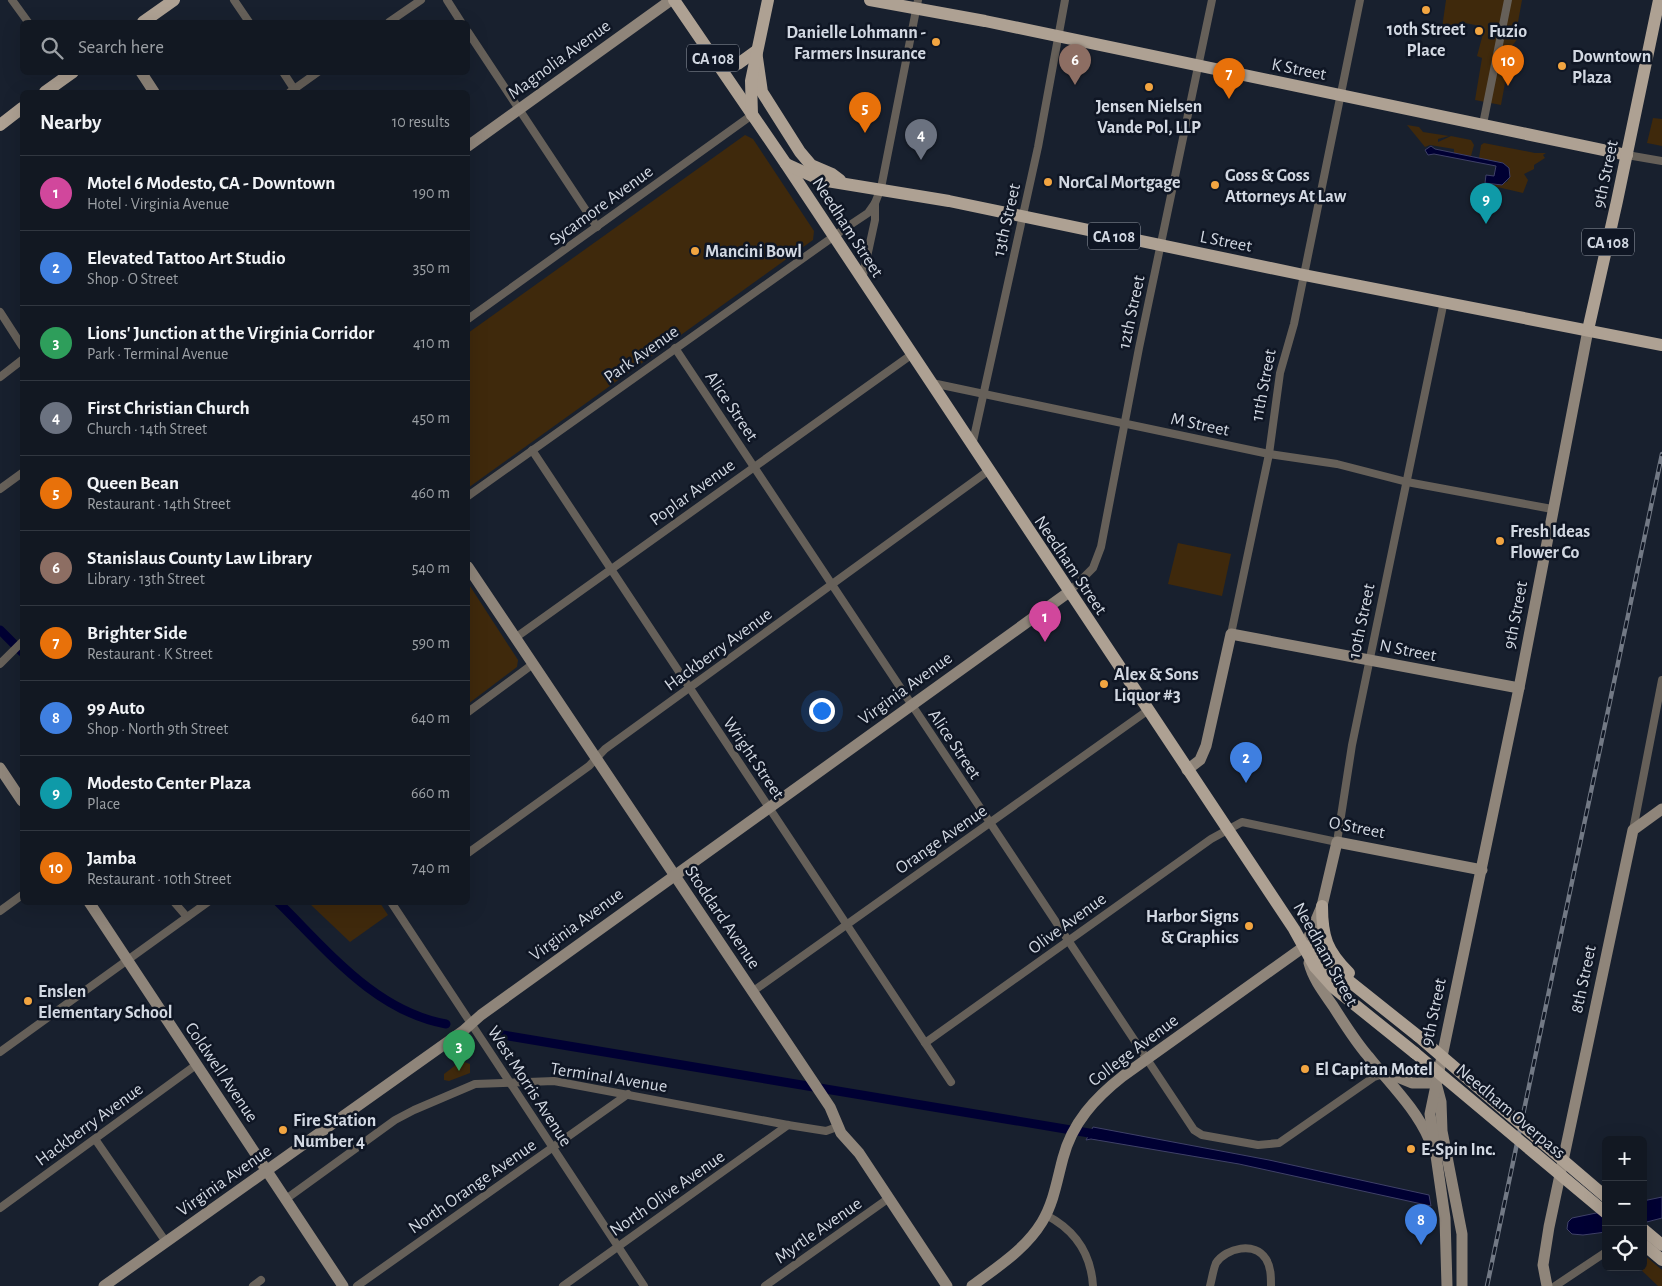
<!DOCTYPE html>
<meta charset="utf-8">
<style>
:root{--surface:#121822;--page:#1f252f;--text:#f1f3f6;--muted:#9ca0a5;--line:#313740;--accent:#f2a541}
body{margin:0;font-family:"Alegreya Sans",sans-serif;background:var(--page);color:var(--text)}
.controls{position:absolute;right:15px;bottom:15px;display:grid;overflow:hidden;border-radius:8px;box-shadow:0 5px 20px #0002}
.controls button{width:45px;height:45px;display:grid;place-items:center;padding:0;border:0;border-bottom:1px solid var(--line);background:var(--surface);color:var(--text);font:25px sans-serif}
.you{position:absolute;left:821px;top:710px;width:18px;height:18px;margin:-12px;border:4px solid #fff;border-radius:50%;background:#1a73e8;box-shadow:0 0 0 8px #1a73e833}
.badge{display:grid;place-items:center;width:32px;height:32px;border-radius:50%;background:var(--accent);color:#fff;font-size:16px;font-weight:700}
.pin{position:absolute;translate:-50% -41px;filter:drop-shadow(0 1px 2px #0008)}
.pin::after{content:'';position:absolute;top:26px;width:18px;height:15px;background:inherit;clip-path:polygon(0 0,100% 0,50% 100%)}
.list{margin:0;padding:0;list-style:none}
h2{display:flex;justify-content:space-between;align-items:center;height:65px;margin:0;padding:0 20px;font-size:21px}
h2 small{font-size:16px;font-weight:400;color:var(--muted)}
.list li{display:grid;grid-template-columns:32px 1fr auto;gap:15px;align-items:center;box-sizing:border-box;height:75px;padding:0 20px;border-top:1px solid var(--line)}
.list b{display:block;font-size:19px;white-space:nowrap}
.list p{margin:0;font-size:16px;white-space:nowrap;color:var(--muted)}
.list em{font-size:16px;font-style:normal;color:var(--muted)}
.icon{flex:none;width:28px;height:28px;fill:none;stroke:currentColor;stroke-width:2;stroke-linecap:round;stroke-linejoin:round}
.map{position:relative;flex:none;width:1662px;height:1286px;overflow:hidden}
.search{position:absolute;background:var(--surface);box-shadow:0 5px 20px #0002;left:20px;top:20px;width:450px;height:55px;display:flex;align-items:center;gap:12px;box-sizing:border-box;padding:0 18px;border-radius:8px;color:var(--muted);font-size:19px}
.panel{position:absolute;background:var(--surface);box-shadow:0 5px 20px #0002;left:20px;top:90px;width:450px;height:815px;border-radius:8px}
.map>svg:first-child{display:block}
.green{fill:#3f290c}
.water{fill:#003;stroke:#3f4168}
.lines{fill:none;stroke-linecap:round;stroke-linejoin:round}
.canal{stroke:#003;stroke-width:9}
.street{stroke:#666059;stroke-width:8}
.secondary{stroke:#8f857a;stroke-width:11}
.primary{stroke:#aea193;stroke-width:12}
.rail-casing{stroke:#727985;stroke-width:4.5}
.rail{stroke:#0f1624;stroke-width:2.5;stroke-dasharray:8;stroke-linecap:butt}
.primary-bridge{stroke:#aea193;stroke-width:12}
.poi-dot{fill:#f2a541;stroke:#0f1624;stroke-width:2}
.labels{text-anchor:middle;stroke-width:5;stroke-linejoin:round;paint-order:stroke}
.shield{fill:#0f1624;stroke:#989ea9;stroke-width:1}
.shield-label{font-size:16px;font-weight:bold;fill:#d2d8e2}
.poi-label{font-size:18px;font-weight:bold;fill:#d2d8e2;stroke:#0f1624;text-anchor:start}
.street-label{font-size:18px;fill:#d2d8e2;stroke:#0f1624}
</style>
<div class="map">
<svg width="1662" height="1286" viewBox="0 0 1662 1286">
<rect width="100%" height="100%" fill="#18202e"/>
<g class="green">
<path d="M1446,0H1522L1516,33L1519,34C1515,49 1500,48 1512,69L1507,72L1501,105L1475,100L1482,58L1477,56L1484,30L1480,26L1460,22L1458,32L1442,28Z"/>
<path d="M1653,118L1662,119V146L1647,143Z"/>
<path d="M1407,125L1419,127L1423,132L1449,136L1438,139V142L1451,136L1471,140L1474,145L1471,156L1454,153V149L1430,145L1425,147Z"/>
<path d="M745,135L753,139L814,231L813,240L468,488V333Z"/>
<path d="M1484,143L1535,153H1546L1543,155L1545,158L1534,165V169L1524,174L1528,180L1523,193L1493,186L1507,182L1510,177L1503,163L1479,158L1481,145Z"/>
<path d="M1178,543L1231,554L1222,596L1168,584Z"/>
<path d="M468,583L518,660L517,667L468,704Z"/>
<path d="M309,903H380L388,915L350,942Z"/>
<path d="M461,1061L470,1064V1073L449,1081L444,1080V1074Z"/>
<path d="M1643,1254L1662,1270V1286H1658L1638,1267H1643Z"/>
</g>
<g class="water">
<path d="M1431,146L1435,149L1503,163L1509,168L1510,177L1502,185L1485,183L1486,175L1494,176L1496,166L1434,154L1428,155L1425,150Z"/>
<path d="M1093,1127L1269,1160L1429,1195L1431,1206L1239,1164L1091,1139L1086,1140Z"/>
<path d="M1662,1197V1218L1643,1223V1201Z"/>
<path d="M1606,1211V1232L1583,1235L1572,1234L1567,1229L1568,1222L1572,1218Z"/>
</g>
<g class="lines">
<g class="canal">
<path d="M0,630L22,652"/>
<path d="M278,902C328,951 375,1011 446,1024"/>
<path d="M497,1034L1101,1135"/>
</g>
<g class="street">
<path d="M12,0L28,22"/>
<path d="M234,0L249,22"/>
<path d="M447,0L461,22"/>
<path d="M389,22L421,0"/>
<path d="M468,32L597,227"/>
<path d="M283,72L296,92"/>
<path d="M290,92L318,72"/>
<path d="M1483,124L1508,0"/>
<path d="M1627,155L1662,161"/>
<path d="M862,280L875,220V203L881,188L918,0"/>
<path d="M0,312L22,346"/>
<path d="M468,319L752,115"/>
<path d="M675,348L1194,1130L1202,1135L1258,1145L1279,1143L1374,1077L1384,1074"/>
<path d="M0,377L22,360"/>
<path d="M932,383L1269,454L1337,464L1407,482L1552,509"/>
<path d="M972,446L1038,147L1065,0"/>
<path d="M532,450L951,1082"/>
<path d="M0,489L22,473"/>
<path d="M468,496L847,227L868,213L875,203"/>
<path d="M1069,592L1093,568L1101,547L1139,348L1212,0"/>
<path d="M1231,634L1269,454L1280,373L1294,324L1360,0"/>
<path d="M515,638L911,355"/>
<path d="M0,664L22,642"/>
<path d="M468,712L533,664"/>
<path d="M1633,830L1662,680"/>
<path d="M468,853L589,766L605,749L988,471"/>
<path d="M174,902L187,917"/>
<path d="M391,902L644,1286"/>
<path d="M0,911L22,895"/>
<path d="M752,992L1147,711"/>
<path d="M925,1043L1211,839L1242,822L1337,842L1352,745L1444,301"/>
<path d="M0,1052L208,902"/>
<path d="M95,1139L166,1242"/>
<path d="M286,1199L395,1120L414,1110L475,1084L554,1081L788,1125L826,1131L837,1127"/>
<path d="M0,1208L196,1065"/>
<path d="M1046,1215C1075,1230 1091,1253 1093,1286"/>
<path d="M253,1286L261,1280"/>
<path d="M357,1286L628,1094"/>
<path d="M563,1286L788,1125"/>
<path d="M765,1286L889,1198"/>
<path d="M1210,1286C1212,1279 1213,1270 1216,1263C1226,1248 1255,1241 1266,1259C1271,1267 1271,1277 1271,1286"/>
<path d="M1555,1286L1606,1252"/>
</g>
<g class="secondary">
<path d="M141,72L154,92"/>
<path d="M468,146L671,0"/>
<path d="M468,567L830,1107L841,1133L859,1153L947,1286"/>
<path d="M0,768L22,801"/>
<path d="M1187,770L1200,760L1206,746L1231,634L1519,688"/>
<path d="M89,902L343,1286"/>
<path d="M1309,963C1313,979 1324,993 1333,1006C1344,1023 1355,1041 1368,1056C1389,1083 1415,1107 1429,1139"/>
<path d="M1384,1074H1390L1412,1083H1436"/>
<path d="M1437,1087L1441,1102L1442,1131L1462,1234V1286"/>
<path d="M104,1286L463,1031L481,1015L1069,592"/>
<path d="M972,1286C997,1267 1025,1250 1042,1222C1054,1202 1057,1180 1063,1158C1072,1123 1095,1098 1123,1076L1305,946L1322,906L1337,842L1482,870"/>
<path d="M1447,1286L1445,1218L1430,1114L1519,688L1588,330"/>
<path d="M1547,1286L1543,1265L1549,1227L1633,830L1662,809"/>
</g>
<g class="primary">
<path d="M674,0L786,164L1294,929L1315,967L1334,988L1415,1053"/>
<path d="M870,0L985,21L1627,155"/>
<path d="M143,22L174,0"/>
<path d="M713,59L738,64L756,51L762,92L800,152L811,165L832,174L840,180"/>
<path d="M45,92L73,72"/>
<path d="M752,115L751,81L768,0"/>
<path d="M0,125L22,108"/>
<path d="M786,164L821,180L949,201L1304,275L1662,345"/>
<path d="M1588,330L1617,201L1659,0"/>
<path d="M1322,906C1322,937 1327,951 1349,973"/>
<path d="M1305,946L1418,1036"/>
<path d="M1643,1244L1662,1260"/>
</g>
<defs>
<path id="rail" d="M1487,1286L1662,454"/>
</defs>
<use href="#rail" class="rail-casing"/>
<use href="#rail" class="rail"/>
<g class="primary-bridge">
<path d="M1418,1036L1606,1197"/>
<path d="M1415,1053L1606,1213"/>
<path d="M1643,1229L1662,1245"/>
</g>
</g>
<g class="poi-dot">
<circle cx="1426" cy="10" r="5"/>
<circle cx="1479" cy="31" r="5"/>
<circle cx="936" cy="42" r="5"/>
<circle cx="1562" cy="66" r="5"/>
<circle cx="1149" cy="87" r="5"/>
<circle cx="1048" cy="182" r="5"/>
<circle cx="1215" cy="185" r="5"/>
<circle cx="695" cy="251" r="5"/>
<circle cx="1500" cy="541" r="5"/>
<circle cx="1104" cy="684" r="5"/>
<circle cx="1249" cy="926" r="5"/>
<circle cx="28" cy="1001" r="5"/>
<circle cx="1305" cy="1069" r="5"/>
<circle cx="283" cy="1130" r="5"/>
<circle cx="1411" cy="1149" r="5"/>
</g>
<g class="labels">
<g class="shield">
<rect x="687" y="44.5" width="52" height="27" rx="4"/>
<rect x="1088" y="222.5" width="52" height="27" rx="4"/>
<rect x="1582" y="228.5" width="52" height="27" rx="4"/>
</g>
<g class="shield-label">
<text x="713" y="64">CA 108</text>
<text x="1114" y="242">CA 108</text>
<text x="1608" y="248">CA 108</text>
</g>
<g class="poi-label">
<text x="1426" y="35" text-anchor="middle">10th Street<tspan x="1426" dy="21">Place</tspan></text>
<text x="1489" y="37">Fuzio</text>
<text x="926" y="38" text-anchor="end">Danielle Lohmann -<tspan x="926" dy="21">Farmers Insurance</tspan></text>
<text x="1572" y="62">Downtown<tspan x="1572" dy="21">Plaza</tspan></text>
<text x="1149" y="112" text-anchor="middle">Jensen Nielsen<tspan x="1149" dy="21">Vande Pol, LLP</tspan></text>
<text x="1225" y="181">Goss &amp; Goss<tspan x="1225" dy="21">Attorneys At Law</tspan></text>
<text x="1058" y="188">NorCal Mortgage</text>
<text x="705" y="257">Mancini Bowl</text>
<text x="1510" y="537">Fresh Ideas<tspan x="1510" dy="21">Flower Co</tspan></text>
<text x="1114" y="680">Alex &amp; Sons<tspan x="1114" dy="21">Liquor #3</tspan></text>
<text x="1239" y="922" text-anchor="end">Harbor Signs<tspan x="1239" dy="21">&amp; Graphics</tspan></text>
<text x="38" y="997">Enslen<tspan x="38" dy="21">Elementary School</tspan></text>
<text x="1315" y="1075">El Capitan Motel</text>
<text x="293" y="1126">Fire Station<tspan x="293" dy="21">Number 4</tspan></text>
<text x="1421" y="1155">E-Spin Inc.</text>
</g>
<g class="street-label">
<text transform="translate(559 59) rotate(-36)" y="6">Magnolia Avenue</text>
<text transform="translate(1299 69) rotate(11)" y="6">K Street</text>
<text transform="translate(1605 174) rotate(-78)" y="6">9th Street</text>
<text transform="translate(601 205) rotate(-36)" y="6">Sycamore Avenue</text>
<text transform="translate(1006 220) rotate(-77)" y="6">13th Street</text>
<text transform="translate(848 227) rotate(57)" y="6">Needham Street</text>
<text transform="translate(1226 241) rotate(11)" y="6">L Street</text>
<text transform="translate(1131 312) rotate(-78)" y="6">12th Street</text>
<text transform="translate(641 354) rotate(-35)" y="6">Park Avenue</text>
<text transform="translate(1263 385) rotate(-79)" y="6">11th Street</text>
<text transform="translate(732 406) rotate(56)" y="6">Alice Street</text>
<text transform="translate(1200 424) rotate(12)" y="6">M Street</text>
<text transform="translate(692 492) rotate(-36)" y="6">Poplar Avenue</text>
<text transform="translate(1071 565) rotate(56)" y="6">Needham Street</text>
<text transform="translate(1515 615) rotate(-79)" y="6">9th Street</text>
<text transform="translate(1361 621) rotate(-78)" y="6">10th Street</text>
<text transform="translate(718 649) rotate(-36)" y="6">Hackberry Avenue</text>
<text transform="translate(1408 650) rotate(11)" y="6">N Street</text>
<text transform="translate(905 688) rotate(-36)" y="6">Virginia Avenue</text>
<text transform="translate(955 744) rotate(56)" y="6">Alice Street</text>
<text transform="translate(754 758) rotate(56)" y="6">Wright Street</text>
<text transform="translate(1357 827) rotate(11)" y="6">O Street</text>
<text transform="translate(941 839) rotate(-35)" y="6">Orange Avenue</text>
<text transform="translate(723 917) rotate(56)" y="6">Stoddard Avenue</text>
<text transform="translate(1067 923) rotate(-36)" y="6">Olive Avenue</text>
<text transform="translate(576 924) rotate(-36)" y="6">Virginia Avenue</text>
<text transform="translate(1326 954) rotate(61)" y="6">Needham Street</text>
<text transform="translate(1583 979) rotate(-78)" y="6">8th Street</text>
<text transform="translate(1433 1012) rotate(-78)" y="6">9th Street</text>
<text transform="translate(1133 1050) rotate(-37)" y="6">College Avenue</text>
<text transform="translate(222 1072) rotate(56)" y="6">Coldwell Avenue</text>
<text transform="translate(609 1077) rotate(9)" y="6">Terminal Avenue</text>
<text transform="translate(530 1086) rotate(57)" y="6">West Morris Avenue</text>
<text transform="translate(1511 1111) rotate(40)" y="6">Needham Overpass</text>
<text transform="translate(89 1124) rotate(-36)" y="6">Hackberry Avenue</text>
<text transform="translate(224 1180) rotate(-35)" y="6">Virginia Avenue</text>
<text transform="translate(472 1186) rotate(-35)" y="6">North Orange Avenue</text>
<text transform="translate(667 1193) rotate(-35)" y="6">North Olive Avenue</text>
<text transform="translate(818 1230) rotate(-35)" y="6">Myrtle Avenue</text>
</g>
</g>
</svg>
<div class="controls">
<button>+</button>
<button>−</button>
<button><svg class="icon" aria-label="locate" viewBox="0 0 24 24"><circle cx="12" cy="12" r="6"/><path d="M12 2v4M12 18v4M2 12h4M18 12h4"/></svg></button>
</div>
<div class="you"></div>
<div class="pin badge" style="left:1045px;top:642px;background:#d1479c">1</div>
<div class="pin badge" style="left:1246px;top:783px;background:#3f7fe0">2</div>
<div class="pin badge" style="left:459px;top:1071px;background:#2e9e5b">3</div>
<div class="pin badge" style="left:921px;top:160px;background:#6b7280">4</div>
<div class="pin badge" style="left:865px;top:133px;background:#e8710a">5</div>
<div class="pin badge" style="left:1075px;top:85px;background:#8d6e63">6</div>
<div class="pin badge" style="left:1229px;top:99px;background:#e8710a">7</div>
<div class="pin badge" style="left:1421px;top:1245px;background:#3f7fe0">8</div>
<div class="pin badge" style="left:1486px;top:224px;background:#0f9aa8">9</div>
<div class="pin badge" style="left:1508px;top:86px;background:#e8710a">10</div>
<div class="search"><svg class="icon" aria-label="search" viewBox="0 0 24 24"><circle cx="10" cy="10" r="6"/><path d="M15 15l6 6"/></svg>Search here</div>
<section class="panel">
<h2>Nearby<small>10 results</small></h2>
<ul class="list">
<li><span class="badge" style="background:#d1479c">1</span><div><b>Motel 6 Modesto, CA - Downtown</b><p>Hotel · Virginia Avenue</p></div><em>190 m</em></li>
<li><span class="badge" style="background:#3f7fe0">2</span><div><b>Elevated Tattoo Art Studio</b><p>Shop · O Street</p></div><em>350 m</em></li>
<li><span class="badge" style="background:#2e9e5b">3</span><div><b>Lions' Junction at the Virginia Corridor</b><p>Park · Terminal Avenue</p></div><em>410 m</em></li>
<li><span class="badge" style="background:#6b7280">4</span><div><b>First Christian Church</b><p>Church · 14th Street</p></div><em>450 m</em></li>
<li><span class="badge" style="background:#e8710a">5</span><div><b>Queen Bean</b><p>Restaurant · 14th Street</p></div><em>460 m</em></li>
<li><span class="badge" style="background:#8d6e63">6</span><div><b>Stanislaus County Law Library</b><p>Library · 13th Street</p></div><em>540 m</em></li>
<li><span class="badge" style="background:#e8710a">7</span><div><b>Brighter Side</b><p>Restaurant · K Street</p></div><em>590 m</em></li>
<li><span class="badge" style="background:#3f7fe0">8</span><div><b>99 Auto</b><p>Shop · North 9th Street</p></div><em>640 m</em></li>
<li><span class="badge" style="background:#0f9aa8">9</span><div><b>Modesto Center Plaza</b><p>Place</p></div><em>660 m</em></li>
<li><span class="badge" style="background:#e8710a">10</span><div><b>Jamba</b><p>Restaurant · 10th Street</p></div><em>740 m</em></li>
</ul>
</section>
</div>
